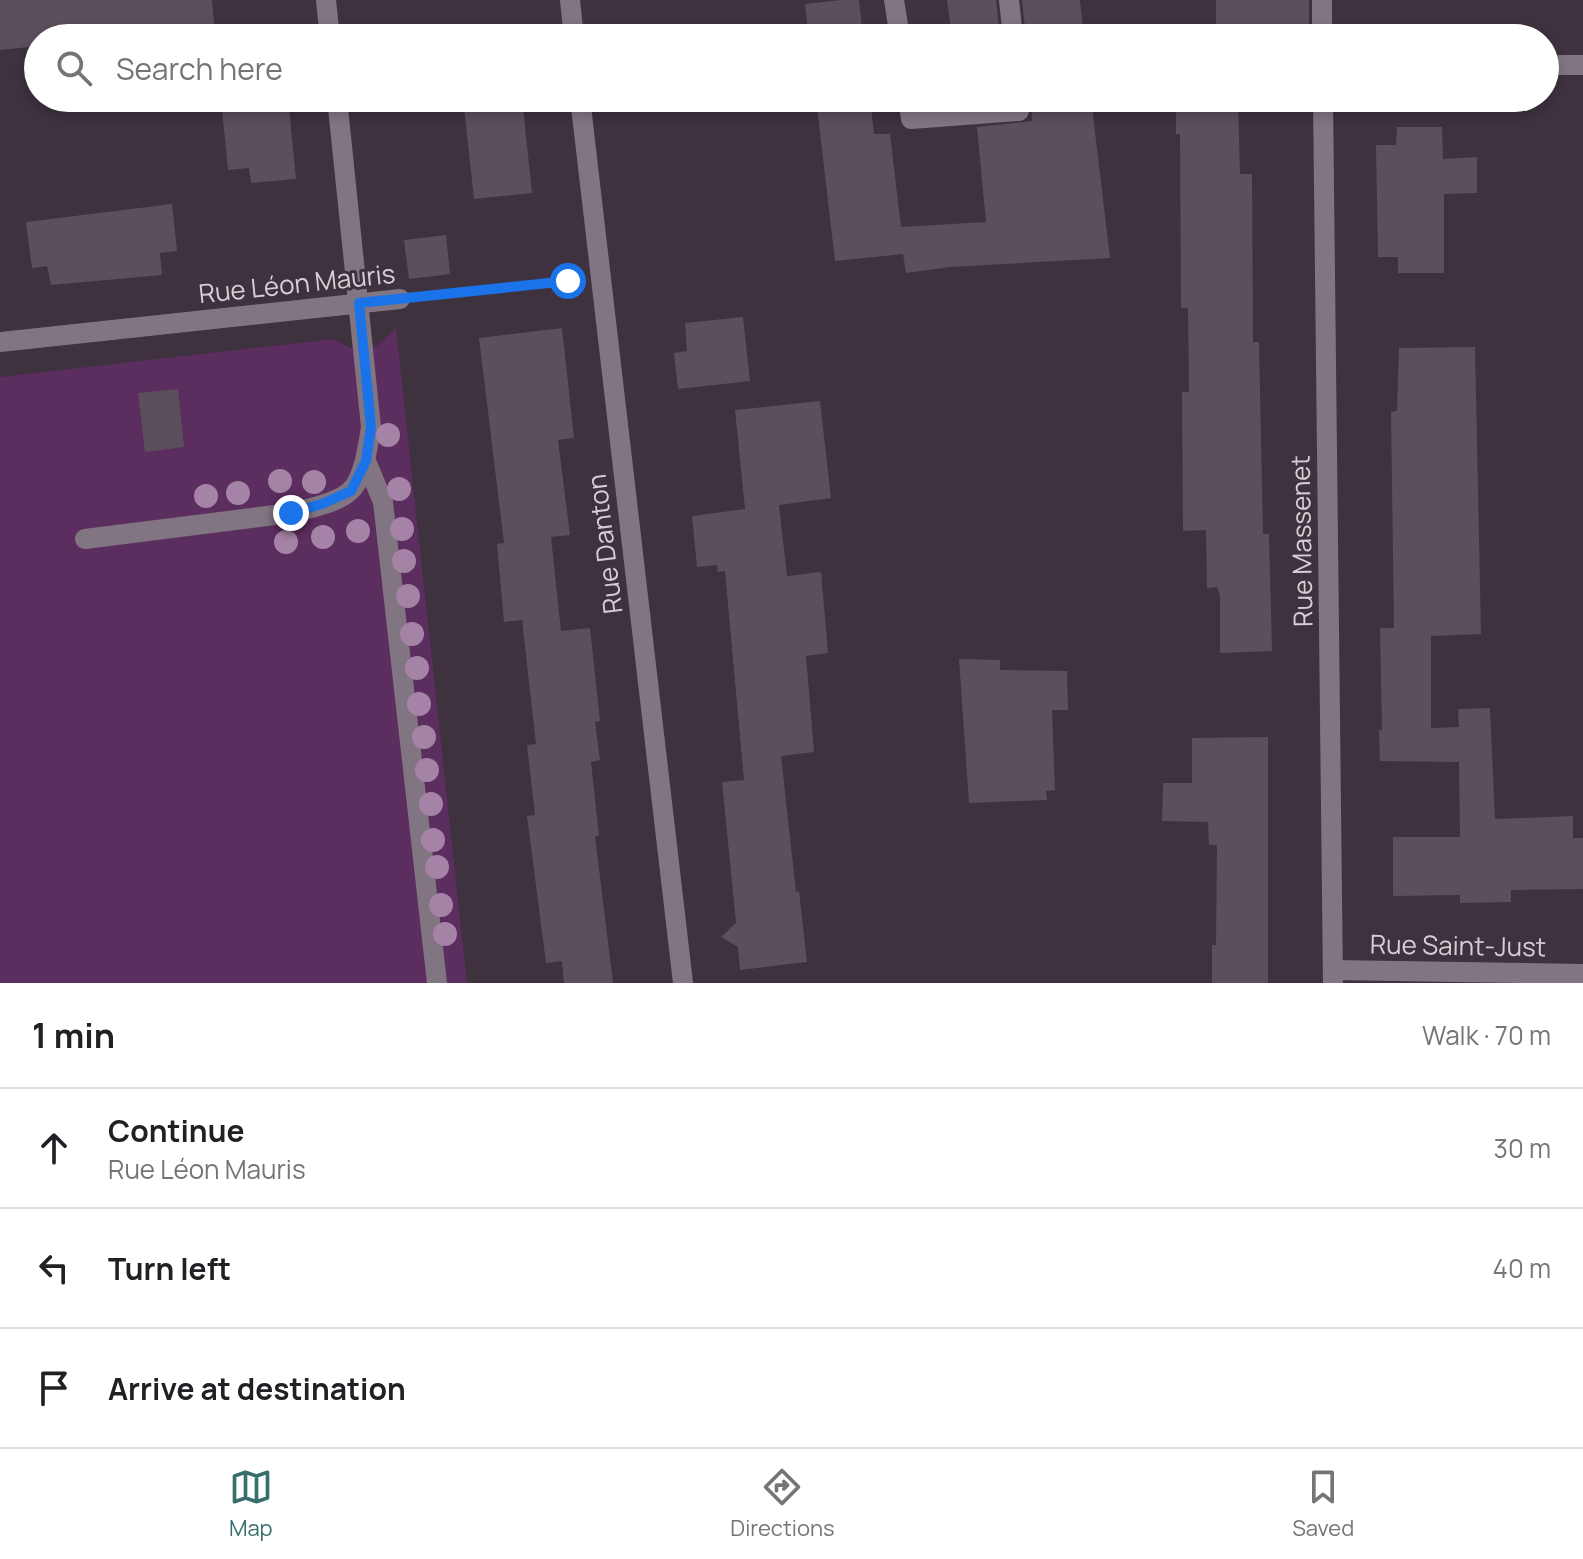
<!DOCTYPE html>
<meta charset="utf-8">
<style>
:root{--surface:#fff;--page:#f6f6f6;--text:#202124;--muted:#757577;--line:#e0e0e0;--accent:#386f6c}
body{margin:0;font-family:Manrope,sans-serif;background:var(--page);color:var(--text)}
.stop{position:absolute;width:24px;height:24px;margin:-18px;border:6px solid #1a73e8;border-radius:50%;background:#fff}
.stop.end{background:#1a73e8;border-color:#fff;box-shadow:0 2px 8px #0008}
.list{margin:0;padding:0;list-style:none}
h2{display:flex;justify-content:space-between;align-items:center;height:104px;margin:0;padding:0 32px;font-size:34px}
h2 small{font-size:26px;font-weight:400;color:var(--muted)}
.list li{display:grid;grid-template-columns:52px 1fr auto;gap:24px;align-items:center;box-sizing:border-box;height:120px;padding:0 32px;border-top:2px solid var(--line)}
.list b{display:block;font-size:30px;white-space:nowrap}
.list p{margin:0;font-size:26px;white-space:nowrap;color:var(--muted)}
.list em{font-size:26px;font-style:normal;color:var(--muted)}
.icon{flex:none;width:44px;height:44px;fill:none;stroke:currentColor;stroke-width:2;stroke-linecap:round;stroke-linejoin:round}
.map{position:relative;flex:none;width:1583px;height:983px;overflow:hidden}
.search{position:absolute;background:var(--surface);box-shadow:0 4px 12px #0003;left:24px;right:24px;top:24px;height:88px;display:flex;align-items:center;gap:20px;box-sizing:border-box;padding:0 28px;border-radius:44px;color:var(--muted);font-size:30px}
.sheet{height:464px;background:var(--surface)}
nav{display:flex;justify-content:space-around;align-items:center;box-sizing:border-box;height:112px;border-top:2px solid var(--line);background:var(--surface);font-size:22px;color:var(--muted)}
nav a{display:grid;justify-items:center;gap:4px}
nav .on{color:var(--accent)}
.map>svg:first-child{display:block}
.green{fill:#5c2d5f}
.building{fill:#5b4f5c}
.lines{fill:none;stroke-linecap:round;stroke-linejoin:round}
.path{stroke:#918891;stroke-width:5;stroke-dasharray:8 4;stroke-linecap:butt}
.minor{stroke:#827582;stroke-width:20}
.tree{fill:#a583a6}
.route{stroke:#1a73e8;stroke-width:10}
.labels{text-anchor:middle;stroke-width:6;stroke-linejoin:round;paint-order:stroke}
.street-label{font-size:26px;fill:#d6cfd6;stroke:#3d323e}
</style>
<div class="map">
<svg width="1583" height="983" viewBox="0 0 1583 983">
<rect width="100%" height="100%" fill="#3d323e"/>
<path class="green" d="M396,328L467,983H0V377L333,339L350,348L377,346Z"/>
<g class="building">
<path d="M0,0H212L214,24L100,38H38V46L0,50Z"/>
<path d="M841,0H859L863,38H809L805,4Z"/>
<path d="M947,0H996L1000,38H952Z"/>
<path d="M1022,0H1080L1084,38H1026Z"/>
<path d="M1216,0H1309V34L1216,35Z"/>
<path d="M221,98H288L296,179L251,183L249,168L228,170Z"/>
<path d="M463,98H522L532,193L474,199Z"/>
<path d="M816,98H870L874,134H890L901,227L986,222L977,127L1032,121L1031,98H1091L1110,258L950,267L906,273L903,254L835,261Z"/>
<path d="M1176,98H1238L1240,174H1252L1253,342H1259L1263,534H1269L1272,651L1220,653V596L1217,587L1207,588L1206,530L1183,531L1182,392H1189L1188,308H1181L1180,134H1176Z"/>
<path d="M1397,127H1442L1443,159L1477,157V193L1444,194V273H1398V257H1378L1376,145H1396Z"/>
<path d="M172,204L177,251L160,253L162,275L51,285L47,266L32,268L26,222Z"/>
<path d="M446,235L450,274L409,279L404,240Z"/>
<path d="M743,317L750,381L678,389L674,353L687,351L685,323Z"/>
<path d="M562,328L574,438L558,440L570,535L551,537L561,631L590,628L600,721L595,722L600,760L591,762L599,836H595L613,983H564L562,961L546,963L527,816L535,815L527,745L536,744L522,620L504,622L497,544L504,543L479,338Z"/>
<path d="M1475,347L1481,634L1431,636V728L1459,727L1458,709L1490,708L1495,819L1573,816V838H1583V889L1511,890V902L1460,903V895L1393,896V837H1460L1459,762L1380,761L1379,730H1382L1380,628H1394L1391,412L1397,411L1399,348Z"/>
<path d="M178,389L184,447L145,452L138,393Z"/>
<path d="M820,401L831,498L779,505L787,576L821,572L828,653L806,656L814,752L781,756L796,892L799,891L807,962L740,970L738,947L721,937L736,923L722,782L744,780L725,571L718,572L717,565L697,567L692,516L745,509L735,410Z"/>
<path d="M959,659L1000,660V670L1067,671L1068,710H1052L1055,790L1046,791L1047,800L969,803Z"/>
<path d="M1268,737V983H1212V945H1216L1217,845H1209L1208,822L1162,821L1163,783H1192V738Z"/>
</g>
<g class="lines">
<path class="path" d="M433,295L567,281"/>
<g class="minor">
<path d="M326,0L330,38"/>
<path d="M570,0L574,38"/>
<path d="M894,0L900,38"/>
<path d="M1009,0L1013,38"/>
<path d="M1322,0V38"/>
<path d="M1545,65H1583"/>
<path d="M580,98L683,983"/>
<path d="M908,98L911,119L1019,111L1018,98"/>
<path d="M1323,98L1333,983"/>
<path d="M0,342L400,299"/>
<path d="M366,461L383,502L437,983"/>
<path d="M85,539L291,513C307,509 338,503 350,491C364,479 368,445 371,427L337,98"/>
<path d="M1333,970L1583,974"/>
</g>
</g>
<g class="tree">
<circle cx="388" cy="435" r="12"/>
<circle cx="280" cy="481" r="12"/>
<circle cx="314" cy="482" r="12"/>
<circle cx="399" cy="489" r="12"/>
<circle cx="238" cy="493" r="12"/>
<circle cx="206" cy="496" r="12"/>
<circle cx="402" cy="529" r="12"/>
<circle cx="358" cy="531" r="12"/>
<circle cx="323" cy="537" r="12"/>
<circle cx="286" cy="542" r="12"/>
<circle cx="404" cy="561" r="12"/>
<circle cx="408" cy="596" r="12"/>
<circle cx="412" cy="634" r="12"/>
<circle cx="417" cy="668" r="12"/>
<circle cx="419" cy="704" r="12"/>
<circle cx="424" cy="737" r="12"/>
<circle cx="427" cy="770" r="12"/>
<circle cx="431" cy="804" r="12"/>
<circle cx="433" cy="840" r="12"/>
<circle cx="437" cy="867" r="12"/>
<circle cx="441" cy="905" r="12"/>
<circle cx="445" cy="934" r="12"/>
</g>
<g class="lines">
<path class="route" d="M291,513L322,504L351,491L366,461L371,427L359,303L568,281"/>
</g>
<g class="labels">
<g class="street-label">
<text transform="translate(297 284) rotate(-6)" y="9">Rue Léon Mauris</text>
<text transform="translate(1302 541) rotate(-91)" y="9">Rue Massenet</text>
<text transform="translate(605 544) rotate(-97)" y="9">Rue Danton</text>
<text transform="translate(1458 946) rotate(1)" y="9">Rue Saint-Just</text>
</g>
</g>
</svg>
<div class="stop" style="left:568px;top:281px"></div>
<div class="stop end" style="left:291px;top:513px"></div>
<div class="search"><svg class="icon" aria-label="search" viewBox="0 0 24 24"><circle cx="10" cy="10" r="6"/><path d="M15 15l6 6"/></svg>Search here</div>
</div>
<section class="sheet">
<h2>1 min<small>Walk · 70 m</small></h2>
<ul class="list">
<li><svg class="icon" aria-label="ahead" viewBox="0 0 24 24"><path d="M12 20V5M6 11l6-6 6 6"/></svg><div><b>Continue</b><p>Rue Léon Mauris</p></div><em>30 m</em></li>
<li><svg class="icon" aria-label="left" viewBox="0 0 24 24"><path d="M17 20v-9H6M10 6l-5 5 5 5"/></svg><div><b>Turn left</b></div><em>40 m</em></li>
<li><svg class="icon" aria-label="arrive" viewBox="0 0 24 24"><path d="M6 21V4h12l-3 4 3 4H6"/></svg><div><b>Arrive at destination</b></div></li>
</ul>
</section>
<nav>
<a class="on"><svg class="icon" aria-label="map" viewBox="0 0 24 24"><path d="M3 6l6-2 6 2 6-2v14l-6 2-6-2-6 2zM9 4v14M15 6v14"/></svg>Map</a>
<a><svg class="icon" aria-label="directions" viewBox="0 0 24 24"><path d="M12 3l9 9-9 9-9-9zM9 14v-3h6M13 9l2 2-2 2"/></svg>Directions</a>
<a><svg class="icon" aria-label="saved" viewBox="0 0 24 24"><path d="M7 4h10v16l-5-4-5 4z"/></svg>Saved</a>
</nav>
